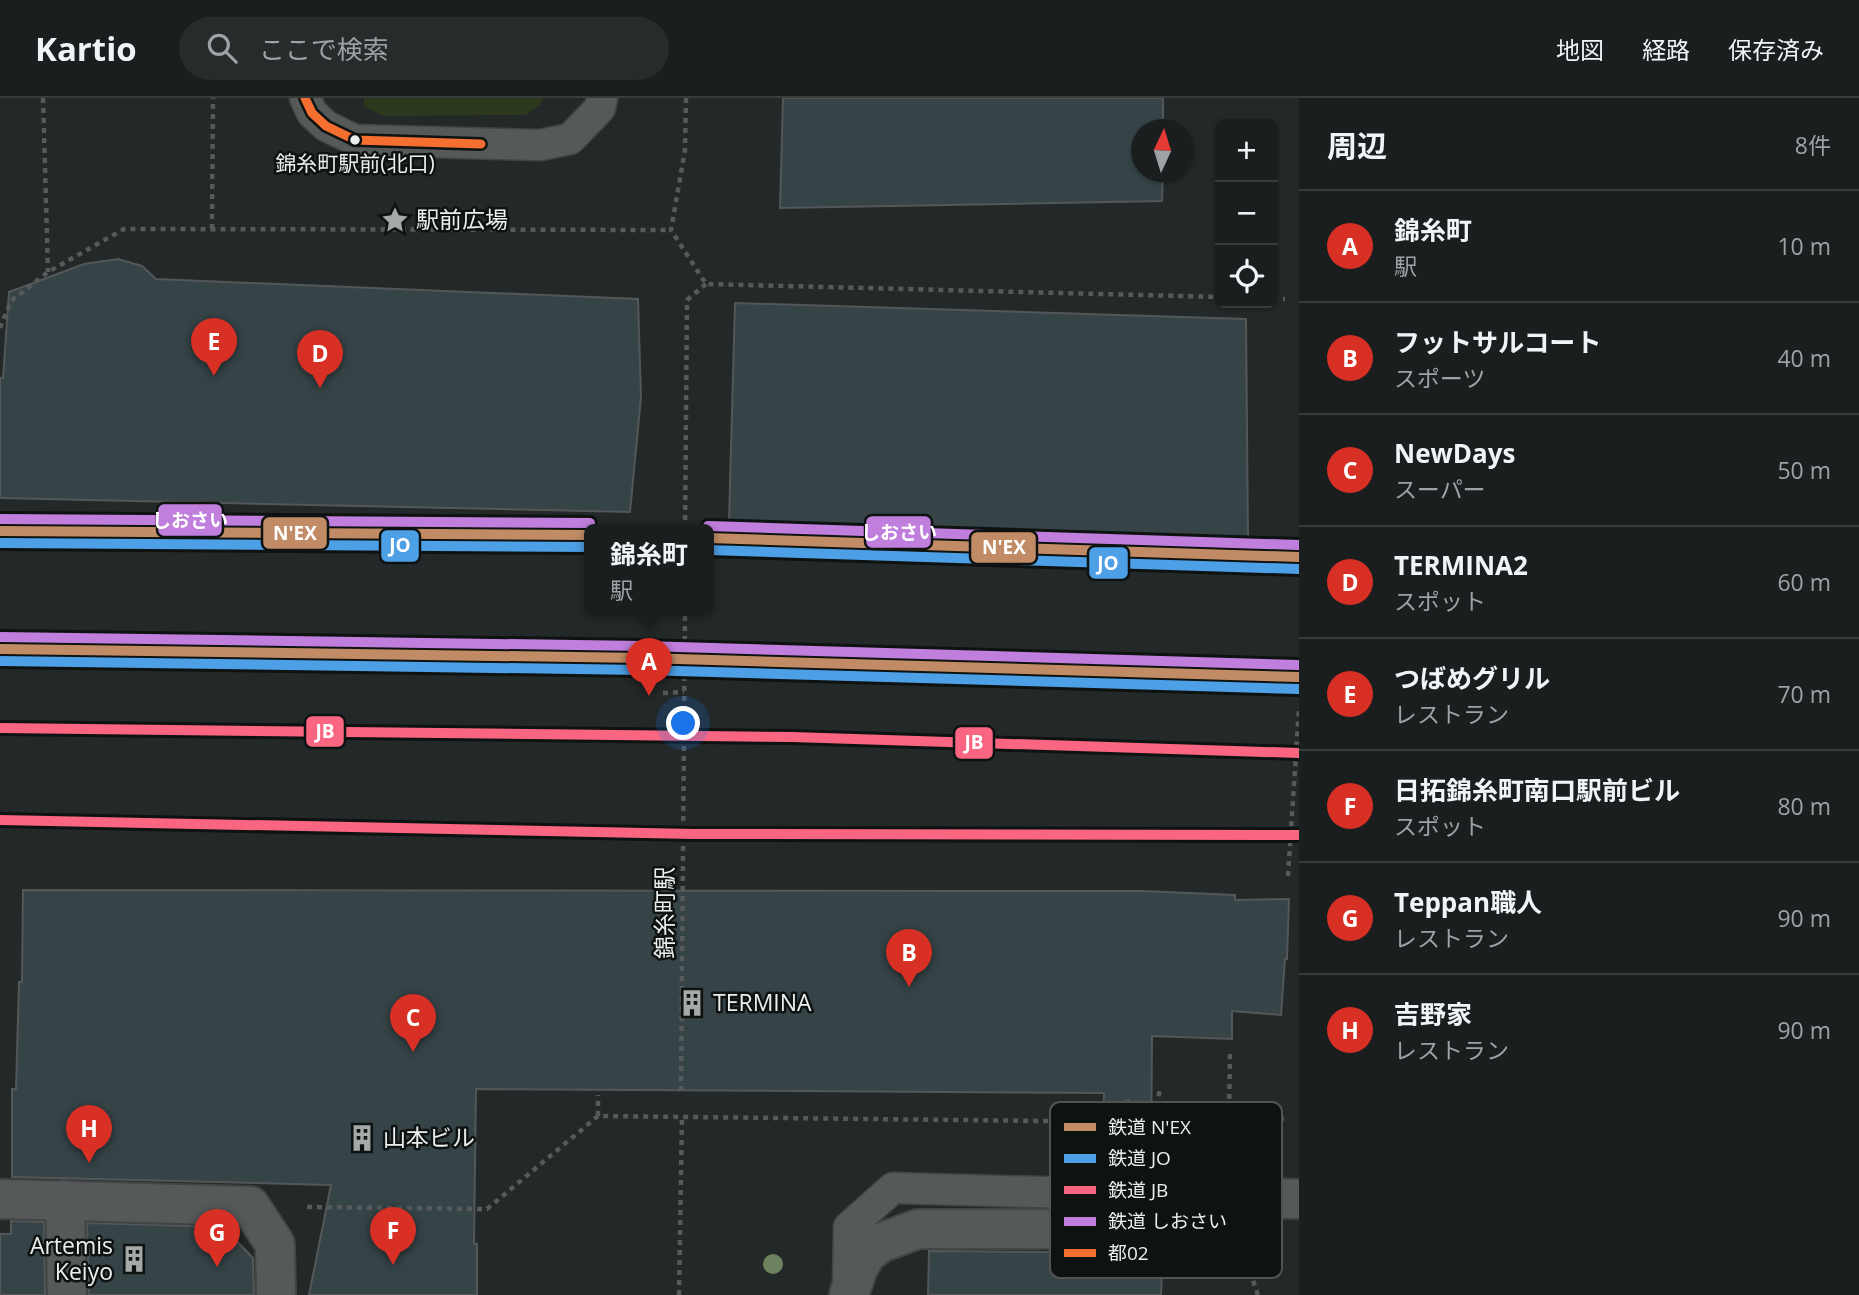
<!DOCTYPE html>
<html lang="ja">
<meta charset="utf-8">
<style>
:root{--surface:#1a1e1e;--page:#272b2b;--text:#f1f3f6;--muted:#9fa2a4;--line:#383c3c;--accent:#d93025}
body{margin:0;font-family:"Open Sans","Noto Sans JP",sans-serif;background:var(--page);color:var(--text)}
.controls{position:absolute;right:21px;top:21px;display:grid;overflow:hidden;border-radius:10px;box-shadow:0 2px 5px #0004}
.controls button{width:63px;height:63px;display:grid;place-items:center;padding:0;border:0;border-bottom:2px solid var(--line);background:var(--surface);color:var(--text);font:35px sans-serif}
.compass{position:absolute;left:1131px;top:21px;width:63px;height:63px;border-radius:50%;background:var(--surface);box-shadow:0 2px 5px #0004;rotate:4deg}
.you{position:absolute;left:684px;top:626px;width:24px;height:24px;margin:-18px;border:5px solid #fff;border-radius:50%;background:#1a73e8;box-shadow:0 0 0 10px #1a73e833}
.badge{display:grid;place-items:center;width:46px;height:46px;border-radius:50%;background:var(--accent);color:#fff;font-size:23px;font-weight:700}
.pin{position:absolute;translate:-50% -58px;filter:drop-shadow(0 2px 4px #0008)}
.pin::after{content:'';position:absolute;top:37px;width:24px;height:21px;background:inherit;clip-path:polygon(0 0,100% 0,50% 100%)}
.popup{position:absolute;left:584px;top:426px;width:130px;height:91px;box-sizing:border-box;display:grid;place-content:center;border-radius:10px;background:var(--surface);filter:drop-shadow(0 2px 5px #0005);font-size:23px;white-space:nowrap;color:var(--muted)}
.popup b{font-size:26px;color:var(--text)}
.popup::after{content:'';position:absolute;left:50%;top:100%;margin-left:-14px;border:14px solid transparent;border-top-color:var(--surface)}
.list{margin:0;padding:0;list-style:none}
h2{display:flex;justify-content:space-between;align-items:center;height:91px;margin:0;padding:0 28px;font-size:30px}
h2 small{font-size:23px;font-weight:400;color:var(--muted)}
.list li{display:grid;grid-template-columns:46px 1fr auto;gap:21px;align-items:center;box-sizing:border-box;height:112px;padding:0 28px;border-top:2px solid var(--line)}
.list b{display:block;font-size:26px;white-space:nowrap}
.list p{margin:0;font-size:23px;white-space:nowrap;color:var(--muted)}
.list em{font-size:23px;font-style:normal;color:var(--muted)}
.icon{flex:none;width:38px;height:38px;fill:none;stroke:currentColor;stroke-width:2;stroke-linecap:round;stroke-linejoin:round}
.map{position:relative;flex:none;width:1299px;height:1197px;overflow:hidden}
header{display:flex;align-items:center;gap:42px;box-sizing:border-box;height:98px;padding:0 35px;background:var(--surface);border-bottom:2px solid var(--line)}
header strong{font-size:33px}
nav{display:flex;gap:38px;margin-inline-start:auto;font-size:24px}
.search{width:490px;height:63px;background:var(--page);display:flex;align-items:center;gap:18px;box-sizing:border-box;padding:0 24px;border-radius:38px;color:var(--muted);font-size:26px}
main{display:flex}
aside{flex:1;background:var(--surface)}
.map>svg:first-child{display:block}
.green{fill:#2d391d}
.building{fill:#364447;stroke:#535758;stroke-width:2}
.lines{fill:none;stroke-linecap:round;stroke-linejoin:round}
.service-casing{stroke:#414545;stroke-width:33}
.minor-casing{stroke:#414545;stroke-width:42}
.path{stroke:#575a5a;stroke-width:4.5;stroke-dasharray:5 5;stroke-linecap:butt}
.service{stroke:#555958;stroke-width:30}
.minor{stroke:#555958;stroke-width:38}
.bus-1-casing{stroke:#0e1211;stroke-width:14}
.bus-1{stroke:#f46f30;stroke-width:9}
.rail-1-casing{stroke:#0e1211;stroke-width:16}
.rail-2-casing{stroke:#0e1211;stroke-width:16}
.rail-3-casing{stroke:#0e1211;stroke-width:16}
.rail-4-casing{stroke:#0e1211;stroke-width:16}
.rail-1{stroke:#c18c65;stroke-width:10}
.rail-2{stroke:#fa6682;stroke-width:10}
.rail-3{stroke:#4d9fe6;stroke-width:10}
.rail-4{stroke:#c07fdc;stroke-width:10}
.tree{fill:#6f825f}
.bus-dot{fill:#e9efee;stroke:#0e1211;stroke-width:2.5}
.labels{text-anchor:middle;stroke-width:5;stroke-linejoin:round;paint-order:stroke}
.bus-label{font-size:21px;fill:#e9efee;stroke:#0e1211}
.poi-label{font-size:23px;fill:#e9efee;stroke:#0e1211;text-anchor:start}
.street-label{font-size:23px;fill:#e9efee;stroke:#0e1211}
.key{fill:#0e1211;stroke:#505453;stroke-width:2}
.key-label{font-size:19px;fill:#e9efee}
.line-badge{stroke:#0e1211;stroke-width:2.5}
.badge-label{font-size:19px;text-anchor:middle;font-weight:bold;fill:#fff}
</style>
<header>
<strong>Kartio</strong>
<div class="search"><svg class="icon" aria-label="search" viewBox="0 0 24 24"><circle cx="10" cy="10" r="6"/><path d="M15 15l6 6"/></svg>ここで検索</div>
<nav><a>地図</a><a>経路</a><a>保存済み</a></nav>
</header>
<main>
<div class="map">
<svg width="1299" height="1197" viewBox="0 0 1299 1197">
<rect width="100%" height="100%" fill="#232828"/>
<path class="green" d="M364,0H544L540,7L525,17L383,18L364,8Z"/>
<g class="building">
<path d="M783,0H1163V32H1142V74H1163L1162,103L780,110Z"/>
<path d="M118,161L142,168L156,181L638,201L641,299L630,414L0,400V280H3L9,194L84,166Z"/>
<path d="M735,205L1246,221L1248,442L729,423Z"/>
<path d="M23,792L1143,793L1235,797V802L1289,801L1287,861H1285L1281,917L1232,913V941L1152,938L1151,1067L1103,1066L1104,995L476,991L474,1146H477V1197H309L331,1087L12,1079V991H16L19,884H22Z"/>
<path d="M11,1123L44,1124L45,1197H0V1136H11Z"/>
<path d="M87,1125L223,1129L253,1160L254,1197H89Z"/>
<path d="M929,1153L1163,1155L1161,1197H928Z"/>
</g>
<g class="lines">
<defs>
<g id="service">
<path d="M305,0L312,15L326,28L355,42L540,47L570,41L600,10L602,0"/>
<path d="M848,1186L849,1129L893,1090L1185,1098"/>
</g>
<g id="minor">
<path d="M0,1101L250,1108L275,1146L276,1197"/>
<path d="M65,1102L67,1197"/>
<path d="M849,1197L858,1170L866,1156L880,1145L918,1131H1123L1185,1098L1299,1101"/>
</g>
</defs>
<use href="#service" class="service-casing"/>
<use href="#minor" class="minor-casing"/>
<g class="path">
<path d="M43,0L48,174"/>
<path d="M686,0L685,52L671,132L706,186L1220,199"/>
<path d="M212,131L213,0"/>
<path d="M1273,201H1285"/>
<path d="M0,230L11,203L48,174L124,131L671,132"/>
<path d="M685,432L687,202L706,186"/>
<path d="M663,595L684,594"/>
<path d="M1288,778L1299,610"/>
<path d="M1230,956L1229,1019L1233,1054"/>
<path d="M681,993L685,512"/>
<path d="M1125,1004L1157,1006L1160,991"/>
<path d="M598,1018V997"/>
<path d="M1229,1019L1286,1021"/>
<path d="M1145,1054L1146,1024"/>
<path d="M307,1109L487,1111L598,1018L1229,1025"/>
<path d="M1240,1145L1258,1197"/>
<path d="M679,1197L682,1019"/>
</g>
<use href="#service" class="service"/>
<use href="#minor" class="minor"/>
<defs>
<path id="bus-1" d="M305,0L312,15L326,28L355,42L481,46"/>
</defs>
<use href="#bus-1" class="bus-1-casing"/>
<use href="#bus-1" class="bus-1"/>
<defs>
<g id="rail-1">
<path d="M0,433L590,437"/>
<path d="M708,440L1299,459"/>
<path d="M0,551L643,560L1299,579"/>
</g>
<g id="rail-2">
<path d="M0,630L792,639L1299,655"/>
<path d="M0,722L694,736L1299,737"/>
</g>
<g id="rail-3">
<path d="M0,445L590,449"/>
<path d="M708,452L1299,471"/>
<path d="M0,563L643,572L1299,591"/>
</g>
<g id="rail-4">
<path d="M0,421L590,425"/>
<path d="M708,428L1299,447"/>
<path d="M0,539L643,548L1299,567"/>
</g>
</defs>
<use href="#rail-1" class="rail-1-casing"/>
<use href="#rail-2" class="rail-2-casing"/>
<use href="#rail-3" class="rail-3-casing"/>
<use href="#rail-4" class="rail-4-casing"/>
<use href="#rail-1" class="rail-1"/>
<use href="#rail-2" class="rail-2"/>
<use href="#rail-3" class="rail-3"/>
<use href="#rail-4" class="rail-4"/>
</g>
<circle class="tree" cx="773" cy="1166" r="10"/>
<defs>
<symbol id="sight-bare" viewBox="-9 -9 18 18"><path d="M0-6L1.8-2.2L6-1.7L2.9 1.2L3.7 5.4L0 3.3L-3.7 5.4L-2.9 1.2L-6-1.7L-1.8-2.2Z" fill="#a4a9a9" stroke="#0e1211" stroke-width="2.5" paint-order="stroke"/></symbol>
<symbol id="building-bare" viewBox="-9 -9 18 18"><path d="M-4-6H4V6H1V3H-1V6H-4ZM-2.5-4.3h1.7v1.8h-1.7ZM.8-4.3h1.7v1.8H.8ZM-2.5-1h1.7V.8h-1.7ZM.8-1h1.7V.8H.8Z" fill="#a4a9a9" stroke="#0e1211" stroke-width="2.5" paint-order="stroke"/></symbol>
</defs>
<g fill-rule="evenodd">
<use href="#sight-bare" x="376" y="103" width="38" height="38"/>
<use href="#building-bare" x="673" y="886" width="38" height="38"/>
<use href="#building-bare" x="343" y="1021" width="38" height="38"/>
<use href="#building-bare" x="115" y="1142" width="38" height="38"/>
</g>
<circle class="bus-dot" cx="355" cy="42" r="6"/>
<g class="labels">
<g class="bus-label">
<text x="355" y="73">錦糸町駅前(北口)</text>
</g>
<g class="poi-label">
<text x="416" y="130">駅前広場</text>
<text x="713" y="913">TERMINA</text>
<text x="383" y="1048">山本ビル</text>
<text x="113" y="1156" text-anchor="end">Artemis<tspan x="113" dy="26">Keiyo</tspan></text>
</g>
<g class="street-label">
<text transform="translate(665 815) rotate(-90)" y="8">錦糸町駅</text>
</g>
</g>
<rect x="1050" y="1004" width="232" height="176" rx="10" class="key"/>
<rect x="1064" y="1025" width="32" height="8" fill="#c18c65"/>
<rect x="1064" y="1056" width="32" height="9" fill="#4d9fe6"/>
<rect x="1064" y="1088" width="32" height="8" fill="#fa6682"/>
<rect x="1064" y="1119" width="32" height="9" fill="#c07fdc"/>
<rect x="1064" y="1151" width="32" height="8" fill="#f46f30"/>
<g class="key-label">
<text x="1108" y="1036">鉄道 N'EX</text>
<text x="1108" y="1067">鉄道 JO</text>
<text x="1108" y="1099">鉄道 JB</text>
<text x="1108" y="1130">鉄道 しおさい</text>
<text x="1108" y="1162">都02</text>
</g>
<g class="line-badge">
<rect x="157" y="405" width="66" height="34" rx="7" fill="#c07fdc"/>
<rect x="865" y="417" width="67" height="34" rx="7" fill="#c07fdc"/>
<rect x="262" y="418" width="66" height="34" rx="7" fill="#c18c65"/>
<rect x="380" y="431" width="40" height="34" rx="7" fill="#4d9fe6"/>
<rect x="970" y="433" width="67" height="33" rx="7" fill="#c18c65"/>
<rect x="1088" y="448" width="41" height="34" rx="7" fill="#4d9fe6"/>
<rect x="305" y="617" width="40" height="33" rx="7" fill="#fa6682"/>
<rect x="954" y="628" width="40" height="34" rx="7" fill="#fa6682"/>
</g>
<g class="badge-label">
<text x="190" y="429">しおさい</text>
<text x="899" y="441">しおさい</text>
<text x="295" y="442">N'EX</text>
<text x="400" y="454">JO</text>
<text x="1004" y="456">N'EX</text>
<text x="1108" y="472">JO</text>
<text x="325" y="640">JB</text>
<text x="974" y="651">JB</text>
</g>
</svg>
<div class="controls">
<button>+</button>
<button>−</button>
<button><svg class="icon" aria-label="locate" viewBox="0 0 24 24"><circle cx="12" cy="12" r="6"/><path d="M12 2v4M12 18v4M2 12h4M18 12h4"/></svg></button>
</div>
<svg class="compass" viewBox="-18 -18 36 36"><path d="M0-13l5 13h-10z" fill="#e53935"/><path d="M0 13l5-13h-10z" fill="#9fa2a4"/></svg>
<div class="you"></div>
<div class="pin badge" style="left:649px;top:598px">A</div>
<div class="popup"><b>錦糸町</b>駅</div>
<div class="pin badge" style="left:909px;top:889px">B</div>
<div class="pin badge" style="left:413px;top:954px">C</div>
<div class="pin badge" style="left:320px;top:290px">D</div>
<div class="pin badge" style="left:214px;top:278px">E</div>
<div class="pin badge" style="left:393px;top:1167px">F</div>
<div class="pin badge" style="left:217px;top:1169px">G</div>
<div class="pin badge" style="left:89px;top:1065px">H</div>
</div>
<aside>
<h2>周辺<small>8件</small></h2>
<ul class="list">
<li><span class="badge">A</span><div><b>錦糸町</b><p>駅</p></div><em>10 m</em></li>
<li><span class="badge">B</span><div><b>フットサルコート</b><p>スポーツ</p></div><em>40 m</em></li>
<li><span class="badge">C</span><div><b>NewDays</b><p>スーパー</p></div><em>50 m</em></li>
<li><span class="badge">D</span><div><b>TERMINA2</b><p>スポット</p></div><em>60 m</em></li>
<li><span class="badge">E</span><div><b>つばめグリル</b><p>レストラン</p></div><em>70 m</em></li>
<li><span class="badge">F</span><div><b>日拓錦糸町南口駅前ビル</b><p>スポット</p></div><em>80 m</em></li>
<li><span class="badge">G</span><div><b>Teppan職人</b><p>レストラン</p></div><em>90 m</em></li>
<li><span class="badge">H</span><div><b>吉野家</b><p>レストラン</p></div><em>90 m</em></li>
</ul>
</aside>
</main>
